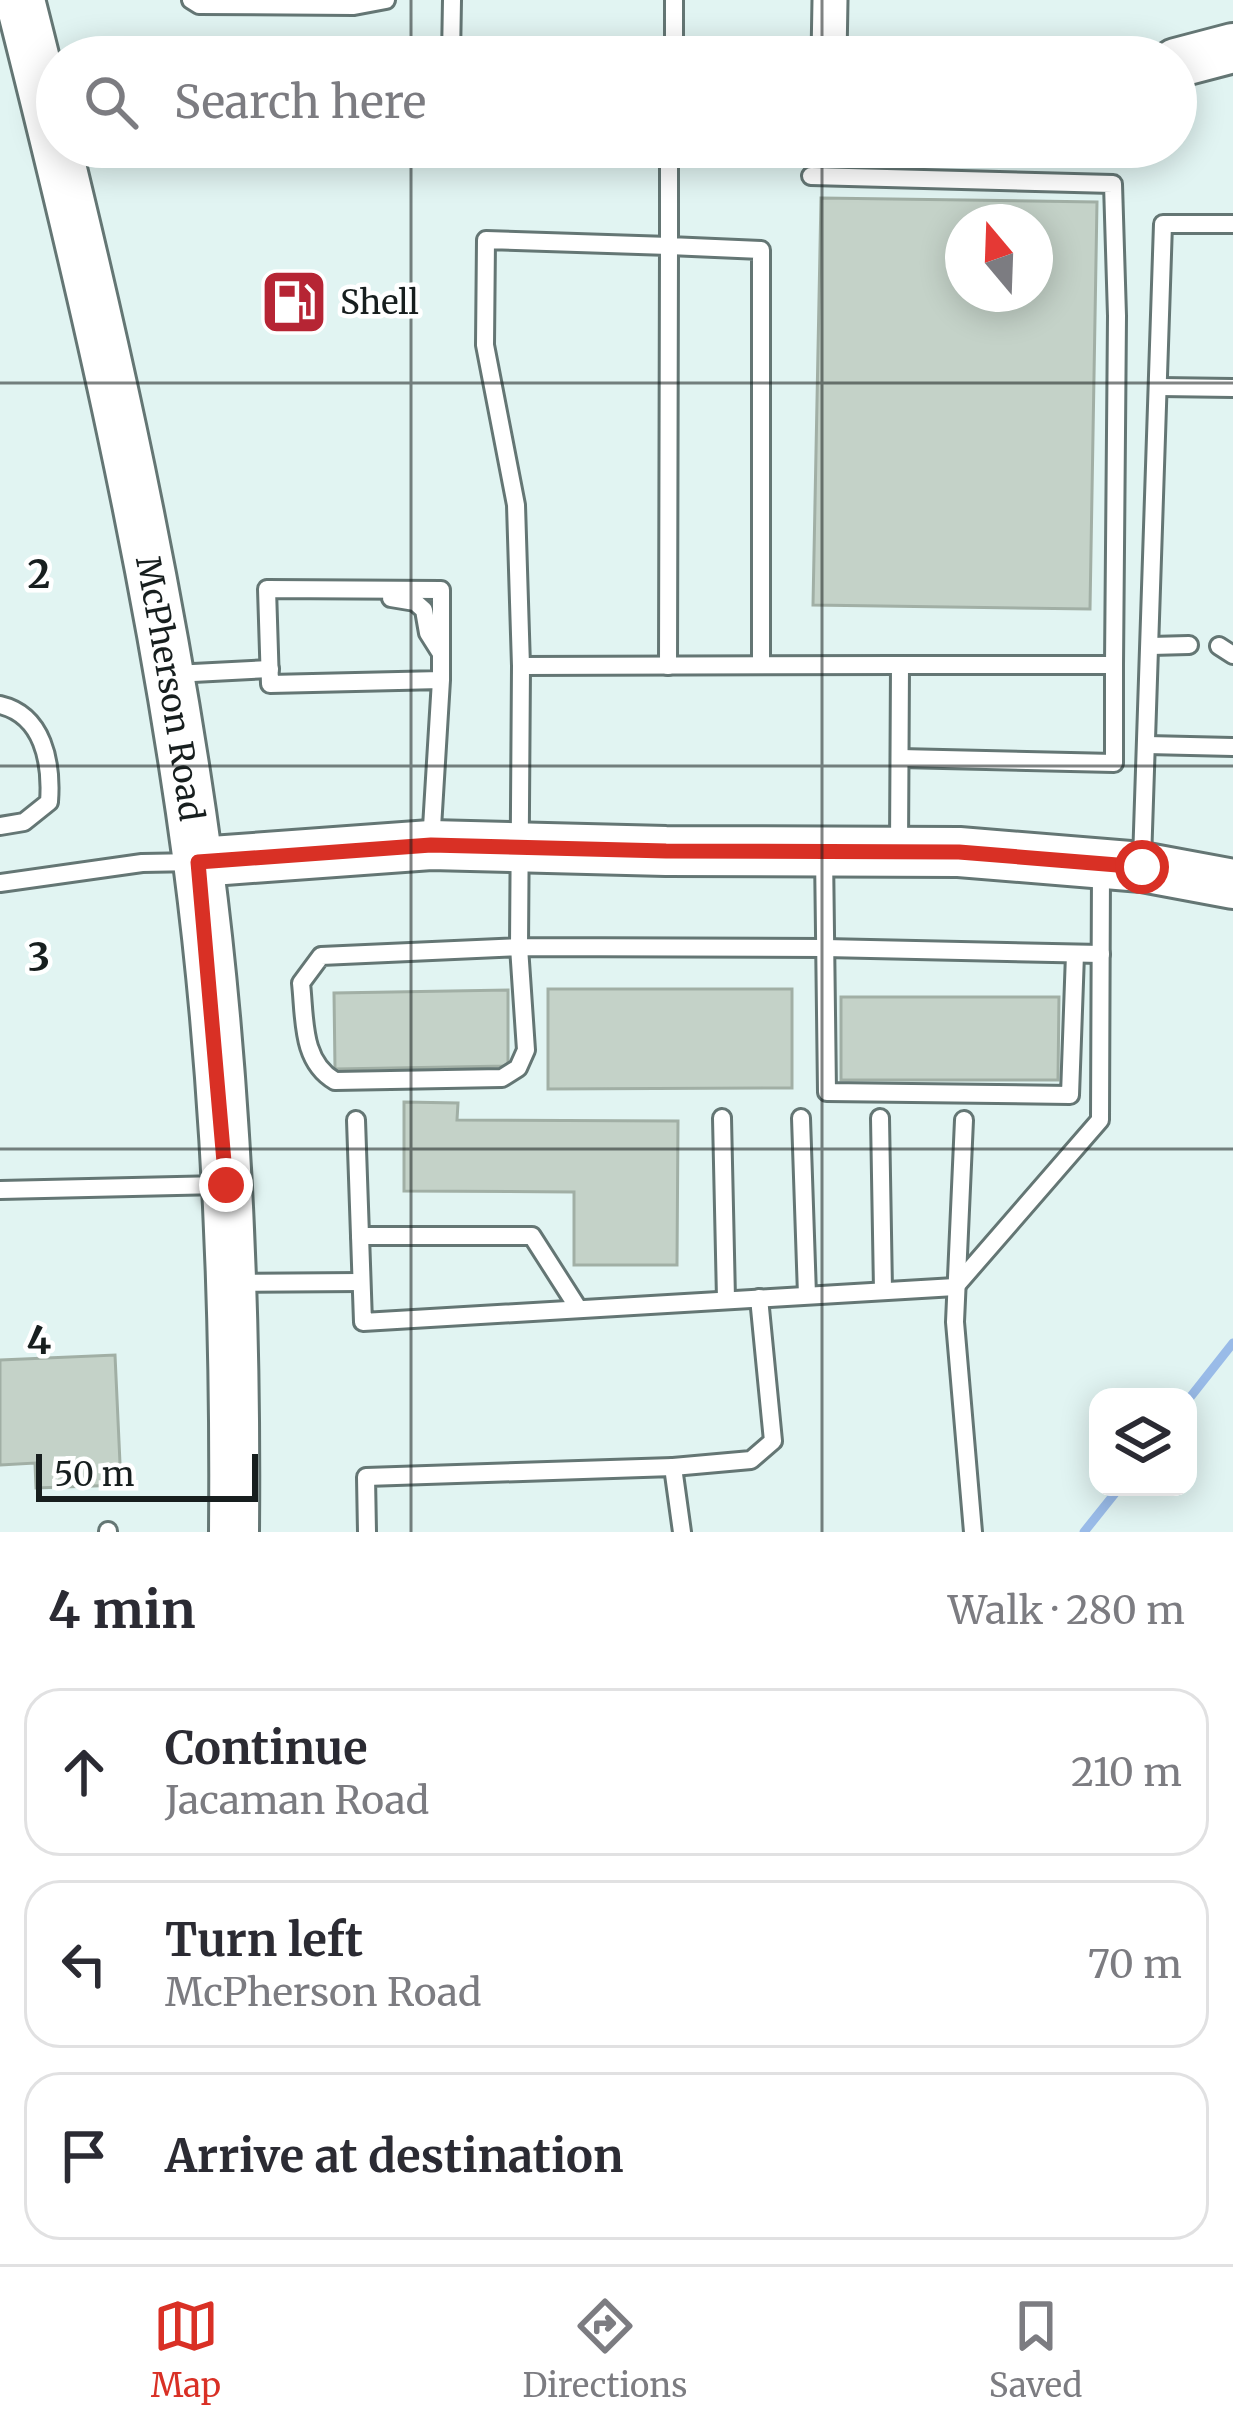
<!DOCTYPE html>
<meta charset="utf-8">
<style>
:root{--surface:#fff;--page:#f7f7f7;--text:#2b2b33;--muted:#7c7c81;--line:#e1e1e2;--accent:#d93025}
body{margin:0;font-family:Merriweather,serif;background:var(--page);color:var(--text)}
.controls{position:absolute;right:36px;bottom:36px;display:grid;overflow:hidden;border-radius:24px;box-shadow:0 6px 30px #0003}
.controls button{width:108px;height:108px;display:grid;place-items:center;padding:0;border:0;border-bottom:3px solid var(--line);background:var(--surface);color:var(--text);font:60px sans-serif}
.compass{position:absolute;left:945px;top:204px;width:108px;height:108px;border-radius:50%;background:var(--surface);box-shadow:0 6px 30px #0003;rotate:341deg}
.scale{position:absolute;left:36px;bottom:30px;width:222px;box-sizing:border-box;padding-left:12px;border:6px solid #171e1e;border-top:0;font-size:33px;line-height:42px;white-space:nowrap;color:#171e1e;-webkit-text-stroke:9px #fff;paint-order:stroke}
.stop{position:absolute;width:36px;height:36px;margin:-27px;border:9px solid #d93025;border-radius:50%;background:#fff}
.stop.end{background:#d93025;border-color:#fff;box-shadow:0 3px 12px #0008}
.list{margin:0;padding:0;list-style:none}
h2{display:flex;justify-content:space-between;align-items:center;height:156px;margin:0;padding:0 48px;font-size:51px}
h2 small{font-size:39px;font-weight:400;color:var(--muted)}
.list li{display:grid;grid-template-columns:78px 1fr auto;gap:36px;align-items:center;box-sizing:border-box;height:168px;margin:0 24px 24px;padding:0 24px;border:3px solid var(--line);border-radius:36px}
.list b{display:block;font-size:45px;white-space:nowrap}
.list p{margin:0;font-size:39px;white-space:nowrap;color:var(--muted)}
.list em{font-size:39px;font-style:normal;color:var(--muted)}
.icon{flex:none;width:66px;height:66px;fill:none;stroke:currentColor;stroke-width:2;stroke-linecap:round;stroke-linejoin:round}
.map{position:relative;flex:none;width:1233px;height:1532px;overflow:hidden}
.search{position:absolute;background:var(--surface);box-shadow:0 6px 30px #0003;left:36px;right:36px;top:36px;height:132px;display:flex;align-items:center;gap:30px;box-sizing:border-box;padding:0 42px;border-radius:66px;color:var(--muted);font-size:45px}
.sheet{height:732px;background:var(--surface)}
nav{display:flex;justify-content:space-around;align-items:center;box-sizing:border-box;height:168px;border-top:3px solid var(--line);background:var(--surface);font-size:33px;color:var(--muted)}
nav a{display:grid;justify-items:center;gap:6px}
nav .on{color:var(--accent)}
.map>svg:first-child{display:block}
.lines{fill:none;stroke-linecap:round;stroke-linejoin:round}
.stream{stroke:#99bbe8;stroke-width:9}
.building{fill:#c4d2c8;stroke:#a1afa5;stroke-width:3;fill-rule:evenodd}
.lane-casing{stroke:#647674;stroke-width:22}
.street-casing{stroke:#647674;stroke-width:39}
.secondary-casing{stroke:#647674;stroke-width:54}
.lane{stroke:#fff;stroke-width:16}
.street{stroke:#fff;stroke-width:33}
.secondary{stroke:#fff;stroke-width:48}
.route{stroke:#d93025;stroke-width:15}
.grid{fill:none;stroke:#171e1e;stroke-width:3;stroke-opacity:0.55}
.labels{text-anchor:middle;stroke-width:9;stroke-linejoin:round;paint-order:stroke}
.poi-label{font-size:33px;fill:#171e1e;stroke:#fff;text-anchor:start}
.street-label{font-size:33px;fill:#171e1e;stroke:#fff}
.grid-label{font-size:39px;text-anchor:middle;font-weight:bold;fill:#171e1e;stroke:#fff;stroke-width:9;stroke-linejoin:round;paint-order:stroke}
</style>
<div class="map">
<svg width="1233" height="1532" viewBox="0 0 1233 1532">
<rect width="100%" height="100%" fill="#e1f4f2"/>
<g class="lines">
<g class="stream">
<path d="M1188,1400L1233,1343"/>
<path d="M1084,1532L1120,1487"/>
</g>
</g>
<g class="building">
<path d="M821,198L1097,202L1090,609L813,605ZM963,222H1035V294H963Z"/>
<path d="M548,989H792V1088L548,1089Z"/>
<path d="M508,990V1066L335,1069L334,993Z"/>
<path d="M841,997H1059L1058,1080H841Z"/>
<path d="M404,1102L458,1103L457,1120L678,1121L677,1265H574V1192L404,1191Z"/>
<path d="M115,1355L121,1485L36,1488L35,1463L0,1465V1360Z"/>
</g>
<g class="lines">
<defs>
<g id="lane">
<path d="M191,0L199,5L354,6L386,0"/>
<path d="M674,0V57"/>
<path d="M451,57L452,0"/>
<path d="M669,147V246L761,250V665"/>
<path d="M811,176L1113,184L1117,316L1114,665H900L899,849"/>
<path d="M1160,387L1233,388"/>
<path d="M391,598L415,602L424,610L428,633L440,652"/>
<path d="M1151,646L1189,645"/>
<path d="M1219,646L1233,655"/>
<path d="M900,665L521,666L519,947L321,956L301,983C305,1019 301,1061 335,1081L502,1078L518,1068L526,1050L519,947L825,948L1101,954"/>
<path d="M521,666L516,505L485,345L486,240L669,246L668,666"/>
<path d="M174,674L270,669"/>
<path d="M0,705C43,715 52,762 49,802L24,822L0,826"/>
<path d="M1147,745L1233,747"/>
<path d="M900,758L1114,763V665"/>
<path d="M431,844L441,680L270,684L267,589L441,590V680"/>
<path d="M824,853L827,1092L1070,1095L1075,954"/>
<path d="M1142,861L1163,224H1233"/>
<path d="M0,883L142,863L197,862"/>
<path d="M722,1118L726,1299"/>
<path d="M801,1118L807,1295"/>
<path d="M880,1118L883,1290"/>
<path d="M356,1120L363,1322L955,1287L1100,1120L1101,870"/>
<path d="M964,1120L955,1322L973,1532"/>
<path d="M0,1190L221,1185"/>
<path d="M360,1236H532L578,1308"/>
<path d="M236,1283L361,1282"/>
<path d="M673,1467L751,1460L773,1441L759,1298"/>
<path d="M108,1531V1532"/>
<path d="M367,1532L366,1477L673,1467L682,1532"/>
</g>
<path id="street" d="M829,57L830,0"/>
<g id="secondary">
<path id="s1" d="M20,0C92,284 159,571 198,862C227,1084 236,1309 234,1532"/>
<path d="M1176,63L1233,48"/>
<path d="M198,862L431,845L666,851L959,852L1142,867L1233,884"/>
</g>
</defs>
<use href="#lane" class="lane-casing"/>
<use href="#street" class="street-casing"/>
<use href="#secondary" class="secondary-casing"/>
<use href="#lane" class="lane"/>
<use href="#street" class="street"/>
<use href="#secondary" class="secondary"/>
</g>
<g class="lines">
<path class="route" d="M226,1185L198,862L431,845L666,851L959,852L1142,867"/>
</g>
<path class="grid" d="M411,0V57M822,0V57M411,147V1532M822,147V1532M0,383H1233M0,766H1233M0,1149H1233"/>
<defs>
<symbol id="fuel-square" viewBox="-11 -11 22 22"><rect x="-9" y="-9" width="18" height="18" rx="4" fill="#b62534" stroke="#fff"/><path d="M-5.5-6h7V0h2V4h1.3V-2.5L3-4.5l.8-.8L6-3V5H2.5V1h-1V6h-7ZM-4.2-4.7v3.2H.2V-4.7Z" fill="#fff"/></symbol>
</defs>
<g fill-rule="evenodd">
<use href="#fuel-square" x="256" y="264" width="76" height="76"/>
</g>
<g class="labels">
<g class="poi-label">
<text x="340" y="314">Shell</text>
</g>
<g class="street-label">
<text dy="12" stroke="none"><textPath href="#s1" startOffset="705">McPherson Road</textPath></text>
</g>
</g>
<g class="grid-label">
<text x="39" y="588">2</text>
<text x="39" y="971">3</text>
<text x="39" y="1354">4</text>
</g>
</svg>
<div class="controls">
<button><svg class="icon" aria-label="layers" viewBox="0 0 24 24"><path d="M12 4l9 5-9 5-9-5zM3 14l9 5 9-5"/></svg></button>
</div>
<svg class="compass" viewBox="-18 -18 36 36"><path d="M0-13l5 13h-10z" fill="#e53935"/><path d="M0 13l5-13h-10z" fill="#7c7c81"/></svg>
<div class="scale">50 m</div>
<div class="stop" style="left:1142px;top:867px"></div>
<div class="stop end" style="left:226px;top:1185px"></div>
<div class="search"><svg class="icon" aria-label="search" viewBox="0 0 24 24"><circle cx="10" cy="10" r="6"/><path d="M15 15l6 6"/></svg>Search here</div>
</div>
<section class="sheet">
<h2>4 min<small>Walk · 280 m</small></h2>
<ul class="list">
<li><svg class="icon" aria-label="ahead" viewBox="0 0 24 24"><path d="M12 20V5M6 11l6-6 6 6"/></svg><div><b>Continue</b><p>Jacaman Road</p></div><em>210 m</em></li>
<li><svg class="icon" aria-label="left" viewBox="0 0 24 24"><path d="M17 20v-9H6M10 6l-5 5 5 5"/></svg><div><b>Turn left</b><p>McPherson Road</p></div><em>70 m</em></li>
<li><svg class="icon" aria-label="arrive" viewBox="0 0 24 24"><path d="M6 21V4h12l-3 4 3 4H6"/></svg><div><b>Arrive at destination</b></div></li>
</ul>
</section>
<nav>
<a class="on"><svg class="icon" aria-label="map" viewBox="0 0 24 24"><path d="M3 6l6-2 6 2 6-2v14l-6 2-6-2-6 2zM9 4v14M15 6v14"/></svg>Map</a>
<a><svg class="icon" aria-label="directions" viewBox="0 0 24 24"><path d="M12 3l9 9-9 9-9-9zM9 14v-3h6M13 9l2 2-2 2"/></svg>Directions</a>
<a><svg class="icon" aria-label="saved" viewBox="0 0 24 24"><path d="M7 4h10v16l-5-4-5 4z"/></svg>Saved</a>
</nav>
